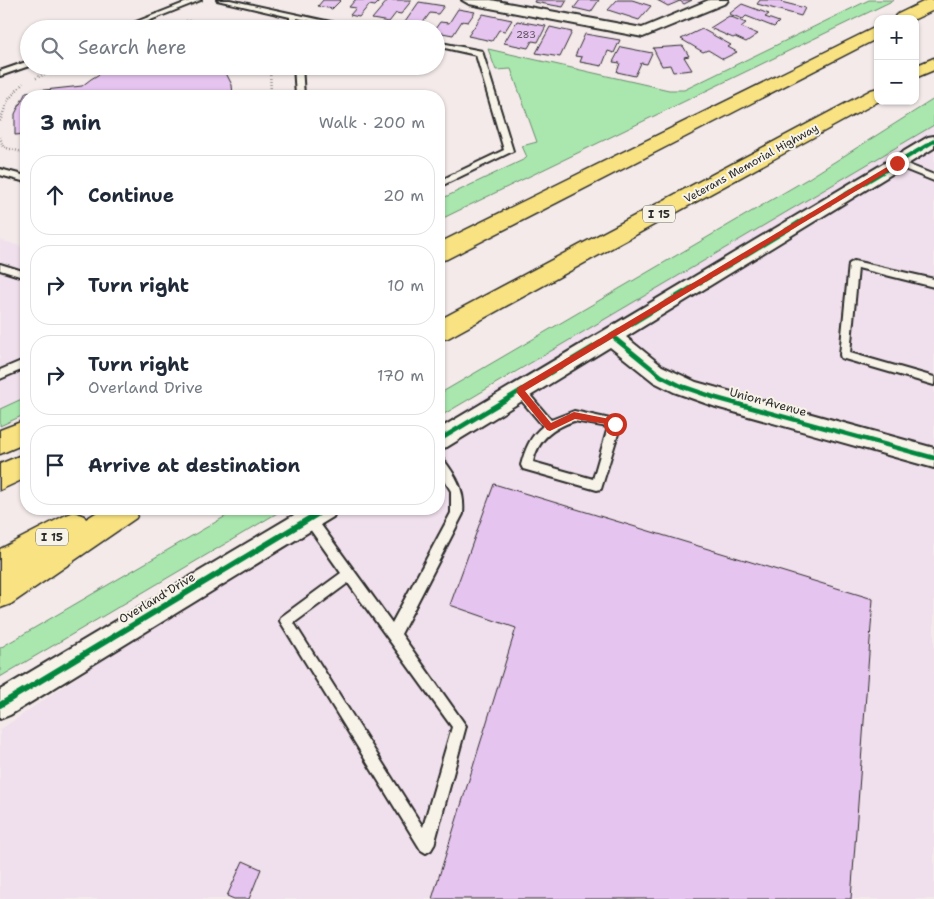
<!DOCTYPE html>
<meta charset="utf-8">
<style>
:root{--surface:#fff;--page:#f2f2f3;--text:#1f2937;--muted:#747a83;--line:#e0e1e3}
body{margin:0;font-family:"Shantell Sans",sans-serif;background:var(--page);color:var(--text)}
.controls{position:absolute;right:15px;top:15px;display:grid;overflow:hidden;border-radius:10px;box-shadow:0 1px 4px #0004}
.controls button{width:45px;height:45px;display:grid;place-items:center;padding:0;border:0;border-bottom:1px solid var(--line);background:var(--surface);color:var(--text);font:25px sans-serif}
.stop{position:absolute;width:15px;height:15px;margin:-11px;border:4px solid #c8321e;border-radius:50%;background:#fff}
.stop.end{background:#c8321e;border-color:#fff;box-shadow:0 1px 5px #0008}
.list{margin:0;padding:0;list-style:none}
h2{display:flex;justify-content:space-between;align-items:center;height:65px;margin:0;padding:0 20px;font-size:21px}
h2 small{font-size:16px;font-weight:400;color:var(--muted)}
.list li{display:grid;grid-template-columns:32px 1fr auto;gap:15px;align-items:center;box-sizing:border-box;height:80px;margin:0 10px 10px;padding:0 10px;border:1px solid var(--line);border-radius:20px}
.list b{display:block;font-size:19px;white-space:nowrap}
.list p{margin:0;font-size:16px;white-space:nowrap;color:var(--muted)}
.list em{font-size:16px;font-style:normal;color:var(--muted)}
.icon{flex:none;width:28px;height:28px;fill:none;stroke:currentColor;stroke-width:2;stroke-linecap:round;stroke-linejoin:round}
.map{position:relative;flex:none;width:934px;height:899px;overflow:hidden}
.search{position:absolute;background:var(--surface);box-shadow:0 1px 4px #0004;left:20px;top:20px;width:425px;height:55px;display:flex;align-items:center;gap:12px;box-sizing:border-box;padding:0 18px;border-radius:28px;color:var(--muted);font-size:19px}
.panel{position:absolute;background:var(--surface);box-shadow:0 1px 4px #0004;left:20px;top:90px;width:425px;height:425px;border-radius:20px}
.map>svg:first-child{display:block}
.built{fill:#f0dfec}
.green{fill:#a9e7ae;stroke:#6a896c}
.building{fill:#e6c4f0;stroke:#2b2b2b}
.lines{fill:none;stroke-linecap:round;stroke-linejoin:round}
.lane-casing{stroke:#2b2b2b;stroke-width:4}
.street-casing{stroke:#2b2b2b;stroke-width:4}
.highway-casing{stroke:#2b2b2b;stroke-width:3}
.path{stroke:#2b2b2b;stroke-width:2.5;stroke-dasharray:0.5 2.5;stroke-linecap:butt}
.lane{fill:#f7f3e8;fill-rule:evenodd}
.street{fill:#f7f3e8;fill-rule:evenodd}
.highway{fill:#f8e281;fill-rule:evenodd}
.cycleway-far2-casing{stroke:#f7f3e8;stroke-width:6}
.cycleway-far1-casing{stroke:#f7f3e8;stroke-width:8}
.cycleway-casing{stroke:#f7f3e8;stroke-width:9}
.cycleway-far2{stroke:#00873e;stroke-width:4}
.cycleway-far1{stroke:#00873e;stroke-width:4.5}
.cycleway{stroke:#00873e;stroke-width:6}
.route{fill:#c8321e}
.labels{text-anchor:middle;stroke-width:4;stroke-linejoin:round;paint-order:stroke}
.number-label{font-size:10px;fill:#5a515c}
.far-street-label{font-size:11px;fill:#2b2b2b;stroke:#f7f3e8}
.shield{fill:#f7f3e8;stroke:#686764;stroke-width:1}
.shield-label{font-size:11px;font-weight:bold;fill:#2b2b2b}
.street-label{font-size:12px;fill:#2b2b2b;stroke:#f7f3e8}
</style>
<div class="map">
<svg width="934" height="899" viewBox="0 0 934 899">
<rect width="100%" height="100%" fill="#f4eaea"/>
<filter id="ink" filterUnits="userSpaceOnUse"><feTurbulence type="fractalNoise" baseFrequency=".02" numOctaves="2"/><feDisplacementMap in="SourceGraphic" scale="10" xChannelSelector="R" yChannelSelector="G"/><feConvolveMatrix kernelMatrix="1 2 1 2 8 2 1 2 1" color-interpolation-filters="sRGB"/></filter>
<g filter="url(#ink)">
<g class="built">
<path d="M934,112V899H0V730L322,509H439V428L676,264Z"/>
<path d="M0,240L26,248V397L0,409Z"/>
</g>
<g class="green">
<path d="M869,0H894L439,220V200L525,159L527,157L522,146L537,142L511,69L496,70L488,49L669,90H684Z"/>
<path d="M934,99V125L439,417V394L809,178Z"/>
<path d="M26,397V414L0,426V409Z"/>
<path d="M238,509H284L0,677V648Z"/>
</g>
<g class="building">
<path d="M323,0H341L332,9L318,6Z"/>
<path d="M355,0H381L375,6L369,5L359,17L350,15L356,8L349,7Z"/>
<path d="M388,0H412L401,14L396,13L389,22L372,19Z"/>
<path d="M535,0H567L563,7L534,2Z"/>
<path d="M580,0H599L591,12L574,8Z"/>
<path d="M617,0H632L651,6L639,20L608,10Z"/>
<path d="M657,0H692L684,4L680,1L668,6Z"/>
<path d="M760,0H782L781,2L805,8L801,16L757,4Z"/>
<path d="M419,2L444,6L438,14L430,13L419,28L403,25Z"/>
<path d="M742,4L769,14L765,17L779,22L774,27L746,16L743,19L729,14Z"/>
<path d="M458,9L475,12L468,22L462,21L453,35L442,33L439,36H436L435,29L440,22L449,23Z"/>
<path d="M483,14L512,20L505,31L499,30L492,41L468,36Z"/>
<path d="M729,16L746,23L741,27L758,34L746,42L735,37L733,38L710,28Z"/>
<path d="M517,21L546,26L538,42L532,41L528,48L504,43Z"/>
<path d="M550,27L572,32L560,57L536,53Z"/>
<path d="M702,29L731,45L728,47L737,52L723,59L708,50L703,52L681,39Z"/>
<path d="M585,34L620,40L614,53L608,51L602,66L580,62L582,57L575,56Z"/>
<path d="M683,46L689,56L684,57L692,70L673,72L670,65L662,66L653,48Z"/>
<path d="M621,47L652,53L647,64L641,63L635,76L617,72L620,63L613,62Z"/>
<path d="M113,66H222L220,68L226,73L232,85L233,96H26V134L15,135V114L26,92L82,86L91,79Z"/>
<path d="M494,484L873,599L851,899H432L516,628L450,605Z"/>
<path d="M243,861L261,869L249,899H234L227,896Z"/>
</g>
<g class="lines">
<defs>
<g id="lane">
<path d="M192,0H201L128,29H118Z"/>
<path d="M217,0H230L363,29H348L297,18L298,29H290V17Z"/>
<path d="M436,42L482,51L513,151L439,187V181L504,150L476,55L436,46Z"/>
<path d="M29,61V66L0,76V71Z"/>
<path d="M294,66H302L304,96H296Z"/>
<path d="M897,160L934,175V181L894,165L893,163Z"/>
<path d="M0,169L26,176V182L0,175Z"/>
<path d="M854,261L934,279V287L858,268L850,353L934,377V385L841,358L840,355L849,264Z"/>
<path d="M0,264L26,272V278L0,270Z"/>
<path d="M26,359V368L0,379V370Z"/>
<path d="M520,387L524,388L551,420L574,411L619,421L621,424L601,489L597,490L523,469L521,465C525,450 530,436 543,426L516,394L515,391L516,388ZM574,421L608,427L593,479L533,462C538,439 553,428 574,421Z"/>
<path d="M439,457L443,459C457,477 465,491 463,514L401,634L466,726L434,845L431,850L426,853L421,850L280,621L281,617L341,573L305,522L303,518L305,514L309,513L313,514L392,623L451,513V491L439,471ZM348,583L452,727L423,827L294,623Z"/>
</g>
<g id="street">
<path d="M462,0H491L642,28L709,0H728L726,3L643,37L469,4Z"/>
<path d="M934,136V148L626,337L662,366L696,382L934,448V468L716,407L674,392L654,382L610,347L447,447L439,449V429L928,137Z"/>
<path d="M304,509H337L333,517L10,715L0,719V690Z"/>
</g>
<g id="highway">
<path d="M927,0H934V10L915,19H894L896,15Z"/>
<path d="M878,26V38L447,259L439,261V243Z"/>
<path d="M934,58V70L915,78V66Z"/>
<path d="M878,88L879,101L448,338L439,340V320L871,90Z"/>
<path d="M26,420V443L0,454V430Z"/>
<path d="M26,453V478L0,490V464Z"/>
<path d="M102,509H140L136,518L11,604L0,608V549L64,516L74,512L84,516L86,519Z"/>
</g>
</defs>
<use href="#lane" class="lane-casing"/>
<use href="#street" class="street-casing"/>
<use href="#highway" class="highway-casing"/>
<g class="path">
<path d="M186,21L220,23L245,29"/>
<path d="M270,66L271,96"/>
<path d="M36,78L66,66"/>
<path d="M0,121L8,100L23,83"/>
<path d="M0,137L3,147L26,153"/>
</g>
<use href="#lane" class="lane"/>
<use href="#street" class="street"/>
<use href="#highway" class="highway"/>
<defs>
<path id="cycleway-far2" d="M798,223L934,141"/>
<g id="cycleway-far1">
<path d="M612,336L661,376L681,386L716,398L934,458"/>
<path d="M439,440L800,222"/>
<path d="M315,515L325,509"/>
</g>
<path id="cycleway" d="M0,705L317,514"/>
</defs>
<use href="#cycleway-far2" class="cycleway-far2-casing"/>
<use href="#cycleway-far1" class="cycleway-far1-casing"/>
<use href="#cycleway" class="cycleway-casing"/>
<use href="#cycleway-far2" class="cycleway-far2"/>
<use href="#cycleway-far1" class="cycleway-far1"/>
<use href="#cycleway" class="cycleway"/>
</g>
</g>
<path class="route" d="M897,161L900,163L899,165L525,391L551,423L574,412L615,420L619,424L618,426L575,419L550,431L547,430L517,393V388Z"/>
<g class="labels">
<g class="number-label">
<text x="526" y="38">283</text>
</g>
<g class="far-street-label">
<text transform="translate(751 163) rotate(-29)" y="4">Veterans Memorial Highway</text>
</g>
<g class="shield">
<rect x="643" y="205.5" width="32" height="17" rx="4"/>
<rect x="36" y="528.5" width="32" height="17" rx="4"/>
</g>
<g class="shield-label">
<text x="659" y="218">I 15</text>
<text x="52" y="541">I 15</text>
</g>
<g class="street-label">
<text transform="translate(768 402) rotate(15)" y="4">Union Avenue</text>
<text transform="translate(157 598) rotate(-31)" y="4">Overland Drive</text>
</g>
</g>
</svg>
<div class="controls">
<button>+</button>
<button>−</button>
</div>
<div class="stop" style="left:615px;top:424px"></div>
<div class="stop end" style="left:897px;top:163px"></div>
<div class="search"><svg class="icon" aria-label="search" viewBox="0 0 24 24"><circle cx="10" cy="10" r="6"/><path d="M15 15l6 6"/></svg>Search here</div>
<section class="panel">
<h2>3 min<small>Walk · 200 m</small></h2>
<ul class="list">
<li><svg class="icon" aria-label="ahead" viewBox="0 0 24 24"><path d="M12 20V5M6 11l6-6 6 6"/></svg><div><b>Continue</b></div><em>20 m</em></li>
<li><svg class="icon" aria-label="right" viewBox="0 0 24 24"><path d="M7 20v-9h11M14 6l5 5-5 5"/></svg><div><b>Turn right</b></div><em>10 m</em></li>
<li><svg class="icon" aria-label="right" viewBox="0 0 24 24"><path d="M7 20v-9h11M14 6l5 5-5 5"/></svg><div><b>Turn right</b><p>Overland Drive</p></div><em>170 m</em></li>
<li><svg class="icon" aria-label="arrive" viewBox="0 0 24 24"><path d="M6 21V4h12l-3 4 3 4H6"/></svg><div><b>Arrive at destination</b></div></li>
</ul>
</section>
</div>
